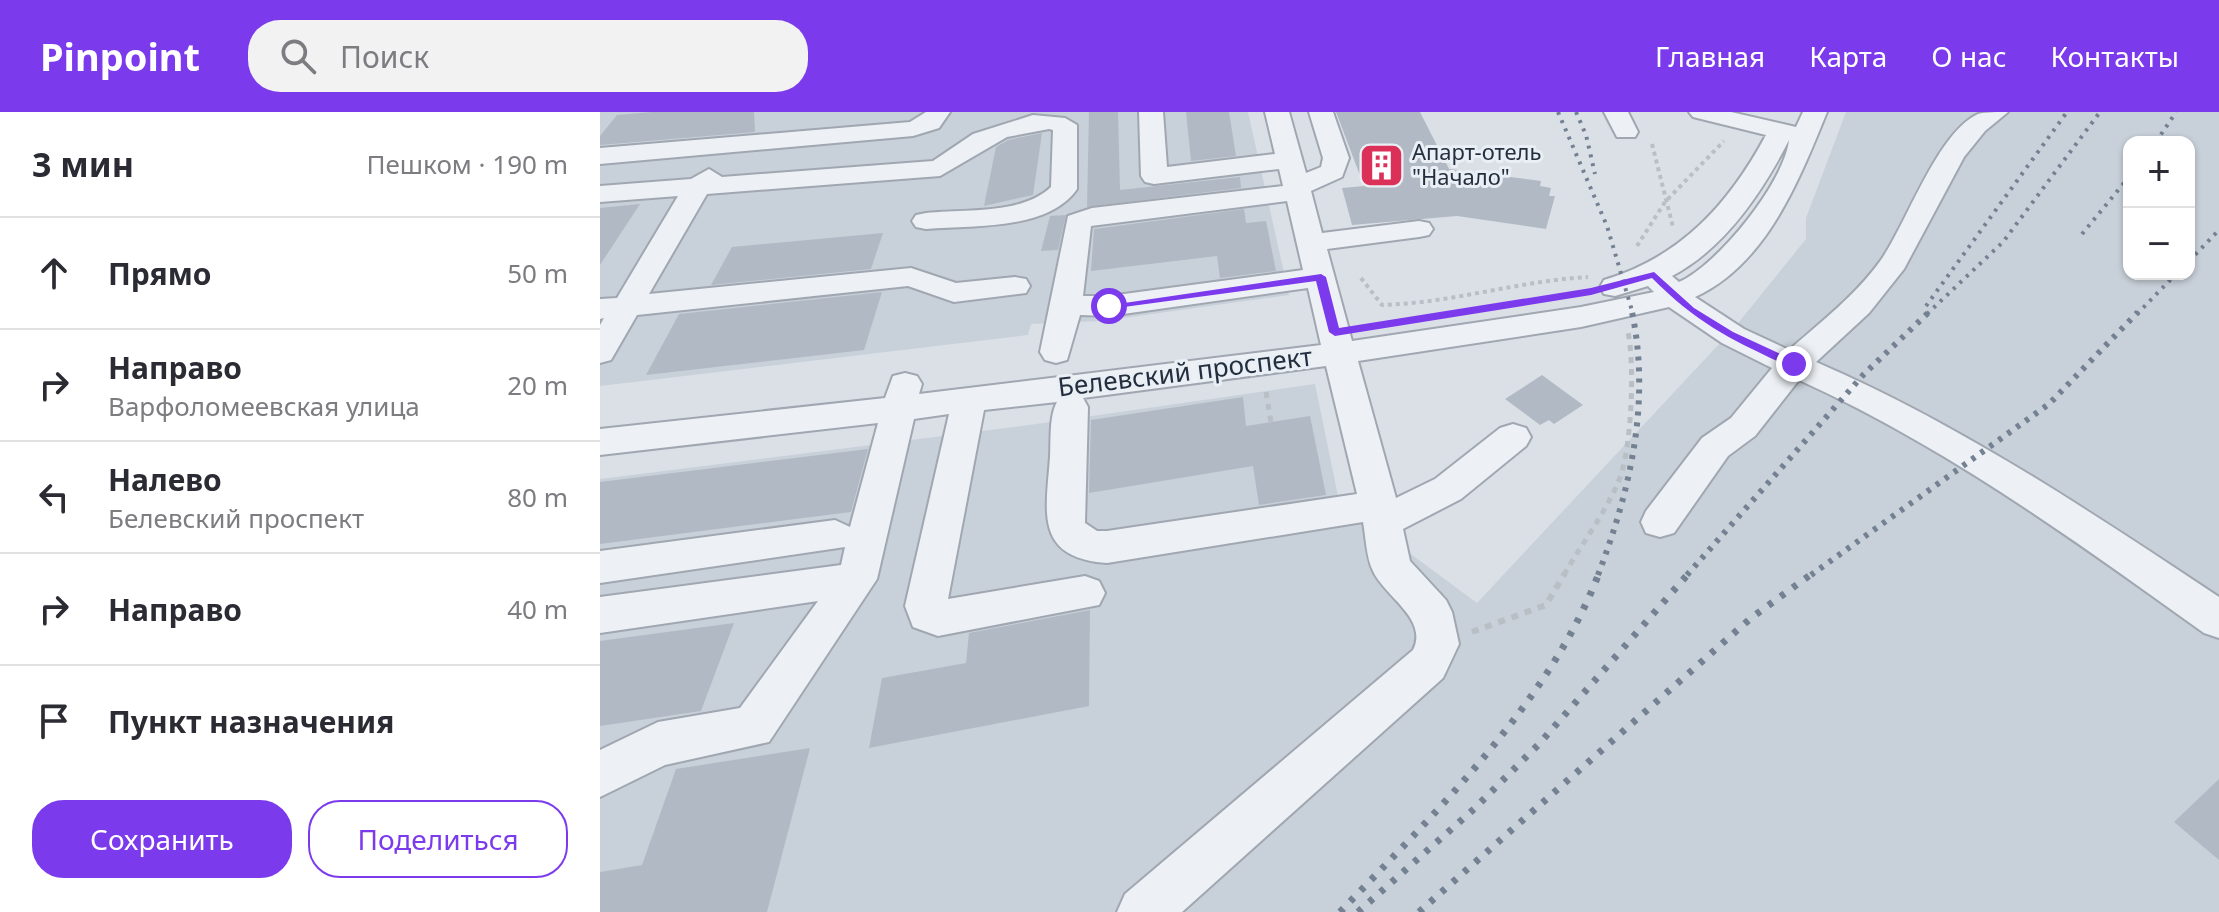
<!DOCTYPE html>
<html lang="ru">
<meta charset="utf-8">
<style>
:root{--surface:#fff;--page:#f2f2f3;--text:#2b2b33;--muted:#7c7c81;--line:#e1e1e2;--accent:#7c3aed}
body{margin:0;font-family:"Noto Sans",sans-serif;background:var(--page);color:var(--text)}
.controls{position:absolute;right:24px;top:24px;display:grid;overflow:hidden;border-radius:16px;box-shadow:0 2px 6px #0004}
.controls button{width:72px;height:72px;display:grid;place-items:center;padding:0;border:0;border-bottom:2px solid var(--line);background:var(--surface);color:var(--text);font:40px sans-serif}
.stop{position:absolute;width:24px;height:24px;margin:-18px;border:6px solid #7c3aed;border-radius:50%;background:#fff}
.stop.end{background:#7c3aed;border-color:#fff;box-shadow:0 2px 8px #0008}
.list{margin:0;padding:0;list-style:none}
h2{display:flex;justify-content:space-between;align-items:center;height:104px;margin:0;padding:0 32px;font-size:34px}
h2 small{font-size:26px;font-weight:400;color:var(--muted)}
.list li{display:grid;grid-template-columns:52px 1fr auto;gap:24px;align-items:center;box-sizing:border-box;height:112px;padding:0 32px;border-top:2px solid var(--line)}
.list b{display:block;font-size:30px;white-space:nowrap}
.list p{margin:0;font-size:26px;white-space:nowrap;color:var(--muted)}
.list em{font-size:26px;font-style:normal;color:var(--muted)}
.actions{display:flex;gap:16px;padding:24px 32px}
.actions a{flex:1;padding:18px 0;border:2px solid var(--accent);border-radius:32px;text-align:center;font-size:28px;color:var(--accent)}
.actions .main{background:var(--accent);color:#fff}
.icon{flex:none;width:44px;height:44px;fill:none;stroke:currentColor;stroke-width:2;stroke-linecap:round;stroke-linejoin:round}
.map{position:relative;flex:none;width:1619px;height:800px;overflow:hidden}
header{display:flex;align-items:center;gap:48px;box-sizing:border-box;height:112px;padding:0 40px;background:var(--accent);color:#fff}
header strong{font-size:38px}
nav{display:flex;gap:44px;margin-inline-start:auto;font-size:28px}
.search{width:560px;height:72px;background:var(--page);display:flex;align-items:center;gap:20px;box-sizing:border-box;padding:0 28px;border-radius:32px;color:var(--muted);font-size:30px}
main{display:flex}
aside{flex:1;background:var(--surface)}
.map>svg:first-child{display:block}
.built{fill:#c8d0d9;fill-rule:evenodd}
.building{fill:#b1bac4}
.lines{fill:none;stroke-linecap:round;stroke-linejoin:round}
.minor-casing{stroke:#a0a7b1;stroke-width:4}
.path-far2{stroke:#b8bfc5;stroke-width:4;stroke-dasharray:4 4;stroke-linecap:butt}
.path-far1{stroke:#b8bfc5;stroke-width:5;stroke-dasharray:6 6;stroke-linecap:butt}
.path{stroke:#b8bfc5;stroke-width:6;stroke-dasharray:7 7;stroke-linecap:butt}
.minor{fill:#edf1f5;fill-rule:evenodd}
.rail-far2{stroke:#738192;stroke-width:4;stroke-dasharray:3 6;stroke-linecap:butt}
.rail-far1{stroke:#738192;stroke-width:6;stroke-dasharray:4 7;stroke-linecap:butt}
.rail{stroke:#738192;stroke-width:7;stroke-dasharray:5 10;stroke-linecap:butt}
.route{fill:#7c3aed}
.labels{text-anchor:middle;stroke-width:6;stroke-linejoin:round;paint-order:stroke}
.far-poi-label{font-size:22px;fill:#232f3e;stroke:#eaeff5;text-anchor:start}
.street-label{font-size:26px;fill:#232f3e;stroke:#eaeff5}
</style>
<header>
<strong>Pinpoint</strong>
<div class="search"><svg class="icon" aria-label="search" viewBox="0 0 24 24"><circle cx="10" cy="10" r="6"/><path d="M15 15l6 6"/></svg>Поиск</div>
<nav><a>Главная</a><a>Карта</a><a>О нас</a><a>Контакты</a></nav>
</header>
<main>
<aside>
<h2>3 мин<small>Пешком · 190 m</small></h2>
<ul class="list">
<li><svg class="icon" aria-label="ahead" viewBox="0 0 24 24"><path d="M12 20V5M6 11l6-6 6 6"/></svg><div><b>Прямо</b></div><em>50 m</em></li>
<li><svg class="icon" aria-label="right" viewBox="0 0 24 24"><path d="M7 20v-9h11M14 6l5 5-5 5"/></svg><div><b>Направо</b><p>Варфоломеевская улица</p></div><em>20 m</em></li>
<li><svg class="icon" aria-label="left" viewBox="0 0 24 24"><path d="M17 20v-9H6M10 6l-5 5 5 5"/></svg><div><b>Налево</b><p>Белевский проспект</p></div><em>80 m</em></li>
<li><svg class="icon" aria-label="right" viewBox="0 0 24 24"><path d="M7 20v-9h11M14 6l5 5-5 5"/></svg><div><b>Направо</b></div><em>40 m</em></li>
<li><svg class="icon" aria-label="arrive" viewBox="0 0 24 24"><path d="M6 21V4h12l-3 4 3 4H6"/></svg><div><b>Пункт назначения</b></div></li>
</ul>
<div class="actions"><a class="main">Сохранить</a><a>Поделиться</a></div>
</aside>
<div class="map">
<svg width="1619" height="800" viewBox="0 0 1619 800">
<rect width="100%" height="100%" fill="#dbe0e7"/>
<g class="built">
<path d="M0,0H648L689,183L502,209L431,212L428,223L0,274Z"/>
<path d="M1246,0H1619V800H0V367L422,314L715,272L739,389L877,491L1135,215L1206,127V106ZM1529,30H1589V162H1529Z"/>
</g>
<g class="building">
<path d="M52,0H154L155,20L0,33V24L17,3Z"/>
<path d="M489,0H518L520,78L640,65L641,76L487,95Z"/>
<path d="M586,0H629L636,44L591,49Z"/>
<path d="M736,0H820L849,57L941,69L940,74L951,76L949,84H955L946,117L857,104L752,113L742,76L764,74Z"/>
<path d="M442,21L433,83L384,94L396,35L408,28Z"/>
<path d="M40,92L0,153V96Z"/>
<path d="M644,97L646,111L666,109L676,159L620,166L617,144L491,159L494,117Z"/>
<path d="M466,103L458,138L441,139L450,104Z"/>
<path d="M283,121L271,157L111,173L132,135Z"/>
<path d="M282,180L264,238L46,263L79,202Z"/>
<path d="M942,263L983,293L954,312L949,308L940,313L905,287Z"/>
<path d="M643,285L646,314L710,304L726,383L659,393L653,354L489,381L491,308Z"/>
<path d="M268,337L251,400L0,432V370Z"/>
<path d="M490,498L489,594L269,636L282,566L366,551L369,521Z"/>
<path d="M134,511L101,599L0,614V529Z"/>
<path d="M210,636L167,800H0V760L42,753L76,657Z"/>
<path d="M1619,667V748L1574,710Z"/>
</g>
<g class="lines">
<defs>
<g id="minor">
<path d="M326,0H350L339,16L313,24L0,52V36L310,10Z"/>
<path d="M539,0H563L567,55L675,42L665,0H689L706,61L721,55L723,46L709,0H733L749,46L742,65L711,79L722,121L819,109L829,111L833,117L829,123L819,125L727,137L752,229L981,195L1054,180L1048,174L1015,184L1004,182L1000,175L1004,168C1081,145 1129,92 1166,23L1093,5L1089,0H1131L1196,15L1203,0H1227C1199,68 1167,152 1095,185L1144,217L1189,238C1221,210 1256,183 1281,148C1307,111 1337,21 1378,2C1386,0 1399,0 1408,0L1385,19L1364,45L1304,157L1269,201L1216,250C1358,311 1491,400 1619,485V526L1604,521C1476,429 1343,333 1199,268L1155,324L1128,344L1074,421L1060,425L1046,421L1041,410L1046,399L1102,326L1131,306L1172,256L1122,231L1069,195L981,215L758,249L796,386L835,367L900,316L913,312L926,316L931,325L926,334L861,387L803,417L810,449L846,488L852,500L859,532L843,566L582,800H517L525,782L813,538C829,507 784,484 773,459C766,445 766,426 763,410L507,451C434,446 446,400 450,345C451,329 449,304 457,290L384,298L348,487L485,464L499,469L505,481L499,493L338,524L313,515L305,494L349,302L314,307L277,467L169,630L65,653L0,685V638L58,610L140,596L218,489L0,521V485L241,453L245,435L0,471V439L235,408L250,415L278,311L0,343V317L285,286L293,264L305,261L317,264L322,272L319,282L721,233L708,176L509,204L480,203L467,248L456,251L445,248L440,240L468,104L492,96L683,74L679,57L554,72L545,70L541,64ZM1189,28C1185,69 1118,153 1079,170L1072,164C1125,136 1162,81 1189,28ZM687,89L703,158L509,184H483L491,114ZM726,254L757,382L507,419H497L485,411L488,295L483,286Z"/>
<path d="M1004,0H1028L1038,20L1035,25H1017Z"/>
<path d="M433,3L465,6L477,13V77C448,119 372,113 326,117L316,115L312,109L316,103L326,101C363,97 422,103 451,75L453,18L449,17L407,25L340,64L107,82L49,182L311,156L356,171L415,165L426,167L430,174L426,181L354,190L308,174L37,203L11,248L0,251V213L4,206L0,207V187L17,186L78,84L0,90V74L91,67L109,57L122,65L333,49L373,22Z"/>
</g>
</defs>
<use href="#minor" class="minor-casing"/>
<g class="path-far2">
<path d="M1052,32L1073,115"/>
<path d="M1037,134L1065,90L1124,29"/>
<path d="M761,166L782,193C852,191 918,169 988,165"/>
</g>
<g class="path-far1">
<path d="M666,280L671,310"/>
<path d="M964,463C981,433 1003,404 1017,373C1032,342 1035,253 1028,220"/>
</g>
<path class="path" d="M872,520L946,493L965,461"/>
<use href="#minor" class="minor"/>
<g class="rail-far2">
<path d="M958,0L1007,114L1033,202"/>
<path d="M976,0L986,23L995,62"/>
<path d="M1556,30L1576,0"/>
<path d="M1482,122L1529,65"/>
<path d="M1589,149L1619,118"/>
<path d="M1326,194L1467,0"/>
<path d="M1327,202L1403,130L1500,0"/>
<path d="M1537,202L1576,162"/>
</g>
<g class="rail-far1">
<path d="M998,463C1030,379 1051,291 1032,200"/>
<path d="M1087,463L1264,262L1329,200"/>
<path d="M1211,463L1449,292L1538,200"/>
</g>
<g class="rail">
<path d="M740,800C834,702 950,590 999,461"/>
<path d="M758,800L874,697L939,632L1089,461"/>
<path d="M819,800L1151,506L1213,461"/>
</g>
</g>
<path class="route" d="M1054,160L1094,196L1133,220L1198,250V255H1190C1132,228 1099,213 1052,166L991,183L735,224L729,220L716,169L509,197L504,194L721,162L726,165L739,216L991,176Z"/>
<defs>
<symbol id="building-square" viewBox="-11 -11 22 22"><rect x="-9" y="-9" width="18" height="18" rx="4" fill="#db3058" stroke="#eaeff5"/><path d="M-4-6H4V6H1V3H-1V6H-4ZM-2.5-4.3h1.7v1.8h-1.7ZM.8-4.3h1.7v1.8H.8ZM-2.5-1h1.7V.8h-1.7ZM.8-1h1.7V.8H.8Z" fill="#fff"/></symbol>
</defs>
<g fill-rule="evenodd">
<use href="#building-square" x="756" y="28" width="51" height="51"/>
</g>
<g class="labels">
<g class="far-poi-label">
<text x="812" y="48">Апарт-отель<tspan x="812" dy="25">"Начало"</tspan></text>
</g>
<g class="street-label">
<text transform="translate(585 260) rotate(-7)" y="9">Белевский проспект</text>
</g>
</g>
</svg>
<div class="controls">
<button>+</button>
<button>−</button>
</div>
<div class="stop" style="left:509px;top:194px"></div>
<div class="stop end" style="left:1194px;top:252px"></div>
</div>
</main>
